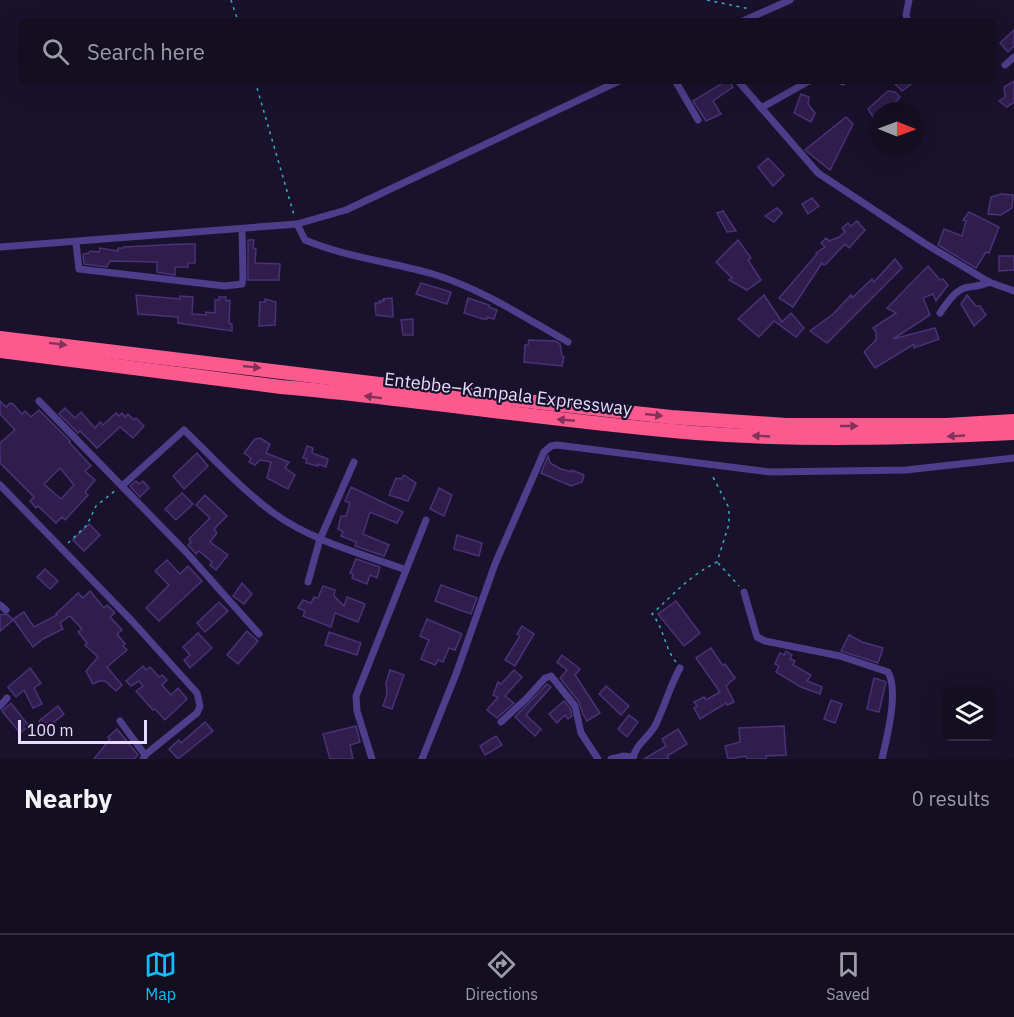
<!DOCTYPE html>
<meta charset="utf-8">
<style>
:root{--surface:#140e21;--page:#211c2e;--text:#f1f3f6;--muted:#9d9ca5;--line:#332e3f;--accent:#0cbefb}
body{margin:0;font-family:"IBM Plex Sans",sans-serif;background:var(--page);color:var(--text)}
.controls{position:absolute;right:18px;bottom:18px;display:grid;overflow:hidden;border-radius:9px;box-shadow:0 6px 24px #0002}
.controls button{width:54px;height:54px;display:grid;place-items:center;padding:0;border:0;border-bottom:2px solid var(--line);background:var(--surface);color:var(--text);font:30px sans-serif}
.compass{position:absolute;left:870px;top:102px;width:54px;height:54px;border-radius:50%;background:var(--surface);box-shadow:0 6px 24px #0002;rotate:91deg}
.scale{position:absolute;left:18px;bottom:15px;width:129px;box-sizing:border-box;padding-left:6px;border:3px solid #e6ddfe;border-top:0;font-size:16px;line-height:21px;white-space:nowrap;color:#e6ddfe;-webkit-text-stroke:4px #1a122c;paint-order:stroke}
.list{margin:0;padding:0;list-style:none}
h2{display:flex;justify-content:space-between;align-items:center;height:78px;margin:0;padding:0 24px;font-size:26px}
h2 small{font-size:20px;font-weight:400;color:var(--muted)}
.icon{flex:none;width:33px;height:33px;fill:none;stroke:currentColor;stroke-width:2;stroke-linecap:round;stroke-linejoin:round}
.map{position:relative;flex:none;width:1014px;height:759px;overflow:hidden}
.search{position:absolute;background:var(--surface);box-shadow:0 6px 24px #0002;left:18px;right:18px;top:18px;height:66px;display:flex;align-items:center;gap:15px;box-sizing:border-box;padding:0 21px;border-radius:9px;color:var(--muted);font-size:22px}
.sheet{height:174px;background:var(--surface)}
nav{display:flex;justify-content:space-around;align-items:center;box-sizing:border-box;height:84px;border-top:2px solid var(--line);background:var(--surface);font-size:16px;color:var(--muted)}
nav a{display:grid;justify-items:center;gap:3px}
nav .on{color:var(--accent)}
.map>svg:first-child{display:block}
.building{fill:#2f1e4c;stroke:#4a3178;stroke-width:1.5;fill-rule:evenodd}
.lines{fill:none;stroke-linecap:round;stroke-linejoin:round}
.path{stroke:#33afbc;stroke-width:1.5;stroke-dasharray:3 4.5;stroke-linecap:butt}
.street{stroke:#4c3e8a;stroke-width:7}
.highway{stroke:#fc5a8f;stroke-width:14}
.oneway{fill:#803259}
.labels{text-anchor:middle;stroke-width:4.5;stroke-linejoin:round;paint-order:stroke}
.street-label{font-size:18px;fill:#e6ddfe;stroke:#1a122c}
</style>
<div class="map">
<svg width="1014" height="759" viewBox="0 0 1014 759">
<rect width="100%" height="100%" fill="#1a122c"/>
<g class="building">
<path d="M1014,30V46L1008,52L1000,43Z"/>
<path d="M726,81H729L733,87L713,101L721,114L706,121L693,101Z"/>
<path d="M892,81H915L902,91Z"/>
<path d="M1014,81V102L1007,107L999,101L1005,97L1004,87Z"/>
<path d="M888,91L895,92L900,97L888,111H879V127L868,109Z"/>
<path d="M801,94L809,97L808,104L815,113L811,122L794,113Z"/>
<path d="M846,117L853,124L830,170L805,150Z"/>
<path d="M768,158L784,175L773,186L758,167Z"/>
<path d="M1001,194L1013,195L1012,208L1001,215L988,214L991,197Z"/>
<path d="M812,198L819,206L808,214L802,204Z"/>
<path d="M777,208L782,213L774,222L765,216Z"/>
<path d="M723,211L736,231L727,232L717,213Z"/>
<path d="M969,212L999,227L989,253L986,252L976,268L938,245L944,229L962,236L966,221L963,220Z"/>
<path d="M857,221L865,230L849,248L845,244L826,264L824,265L822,263L793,307L779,298L817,254L816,253L825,247L821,243L826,238L829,241L839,237L845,232L842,228L848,223L851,226Z"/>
<path d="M248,240H254L253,248L256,249L255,263L280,264L279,280H248Z"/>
<path d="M738,240L751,258L748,260L761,280L747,290L729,280L732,278L716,262Z"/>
<path d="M183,244H195V263H188V267H175V275L157,272V262L110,261L107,267L84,264L83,254L89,253L90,251L99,252L100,248L118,251V248H124V247Z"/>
<path d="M999,256H1014V270L999,271Z"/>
<path d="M895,259L902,268L827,343L810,331L833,314L851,295L852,298L872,279L874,282Z"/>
<path d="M928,266L940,280L943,279L948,285L936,301L933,294L923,298L930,315L893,339L935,328L939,339L914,348V344L875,368L864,352L876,340V332L873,328L896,313L887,308Z"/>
<path d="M421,283L451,292L447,304L416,294Z"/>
<path d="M136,295L180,299V296L193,297L192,314L206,315V312L215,313V300H219V297H226V301L230,300L229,323L232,324V331L178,323V317L138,314Z"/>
<path d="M764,295L782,322L791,313L804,328L796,337L774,321L759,337L738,319Z"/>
<path d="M967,295L976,306H980L986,315L974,326L961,304Z"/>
<path d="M392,298L393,317L376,315L375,303H380L379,301H384L383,299Z"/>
<path d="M468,298L489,305V307L497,310L494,319L487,317V319H483L464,313Z"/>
<path d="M265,299L276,302L275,325L259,326L260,302H265Z"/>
<path d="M413,319V335H403L401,320Z"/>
<path d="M529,340L555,341L560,344L562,356L564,357L562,366L524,362L525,345H528Z"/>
<path d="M0,401L6,407L10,403L13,404L22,414L25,411L31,417L39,410L70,441L69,442L91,466L85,471L95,480L85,492L88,495L65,520L62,517L56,523L38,506L36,508L30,501L34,497L0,463V443L15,430L0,414ZM60,468L74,485L61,499L44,484Z"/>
<path d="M65,408L75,418L81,412L95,428L100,422L103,425L116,413L119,416L122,413L125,417L128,414L134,420L136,418L144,426L133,438L120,427L97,448L80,431L78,433L59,414Z"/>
<path d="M260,438L270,444L266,453L289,462L285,468L295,475L288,489L267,478L271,462L260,460L255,465L249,462L251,458L244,453L255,439Z"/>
<path d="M307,446L313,448L312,453L328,459L326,467L318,464V466L306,463L307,459L303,458Z"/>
<path d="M197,453L208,466L184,489L173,476Z"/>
<path d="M548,456L550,463L561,469L572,472V470L584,475L582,482L571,486L541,473Z"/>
<path d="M404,475L416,483L408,501L389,495L396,478L401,479Z"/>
<path d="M136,481L139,484L143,481L149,488L140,497L130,486Z"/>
<path d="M351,487L403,512L397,523L370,512L363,534L389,545L384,556L355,546L356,542L341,536L343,532L338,529L341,516H346L350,503L345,501Z"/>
<path d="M439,488L452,495L444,516L430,509Z"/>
<path d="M182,493L193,504L176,520L165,509Z"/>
<path d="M205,495L227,516L214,529L217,533L210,542L228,555L216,570L210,565L212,562L199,551L196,554L188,545L191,542L189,539L210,518L196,505Z"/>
<path d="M89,524L100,535L84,551L73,540Z"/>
<path d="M457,535L482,543L479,556L454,549Z"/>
<path d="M356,559L380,567L377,578L370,575L367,584L352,578L353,574L350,573Z"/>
<path d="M167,560L180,574L188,566L202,581L159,621L146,608L169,585L155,571Z"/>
<path d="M45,569L58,581L50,589L37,577Z"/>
<path d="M242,583L252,594L244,604L233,596Z"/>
<path d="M441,585L477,598L471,614L435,601Z"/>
<path d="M323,586L335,590L334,596L344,606L347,597L365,604L358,622L335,613L331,627L303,616L305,611L298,608L303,600L311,603L314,597L318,598Z"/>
<path d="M90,591L104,608L107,605L115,613L110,617L122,630L117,634L125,644L123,646L127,650L107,667L122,685L116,691L105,681H99L93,684L86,671L98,657L85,645L87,643L78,632L82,629L70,616L60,623L63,629L43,639L33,647L13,619L24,612L34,627L57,615L56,614L78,593L83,598Z"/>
<path d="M676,601L700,633L684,646L658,614Z"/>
<path d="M219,602L228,611L205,632L197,623Z"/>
<path d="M2,614L8,615L13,620L0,631V616Z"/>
<path d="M427,619L462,634L455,650L449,648L443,662L438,660L435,665L421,659L429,640L420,636Z"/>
<path d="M522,626L534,634L515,666L505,660L520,636L517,634Z"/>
<path d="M247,631L258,641L238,664L227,655Z"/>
<path d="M329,632L361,643L357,655L325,645Z"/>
<path d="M198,633L212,648L190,668L184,660L190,655L183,647Z"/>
<path d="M849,635L862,642L883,648L878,663L841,651Z"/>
<path d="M711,648L723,666L725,664L735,678L726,686L734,702L727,705L726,703L700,719L694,708L697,706L694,702L704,697L706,700L720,692L696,658Z"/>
<path d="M786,651L792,655L790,659L795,661L793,665L811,675L807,681L822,687L820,694L801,687L776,672L779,666L775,664L780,653L784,655Z"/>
<path d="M562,655L580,669L575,675L600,713L587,721L583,714L579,702L560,678L567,670L557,662Z"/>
<path d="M143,666L146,670L150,667L159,677L162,675L167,680L162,685L171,695L178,688L187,699L165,720L155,709L153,710L136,691L143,686L139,681L131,686L126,681Z"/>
<path d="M30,668L41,683L34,688L42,704L33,708L24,690L16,697L8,687Z"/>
<path d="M390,670L404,675L392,709L383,706L387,694L386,683Z"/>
<path d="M514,670L522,677L505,696L514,703L497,718L487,710L498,697L493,695L498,682L501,684Z"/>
<path d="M874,678L886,682L879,712L867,709Z"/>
<path d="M547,684L551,687L526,715L541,729L535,736L515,717Z"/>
<path d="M606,686L629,706L621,715L599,694Z"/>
<path d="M831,700L842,704L835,723L824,719Z"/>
<path d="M564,701L570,708L572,716L568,719L565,715L557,723L549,714Z"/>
<path d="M11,703L29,726L20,733L2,711Z"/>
<path d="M58,706L64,714L44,730L39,721Z"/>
<path d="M629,715L638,722L627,737L618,729Z"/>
<path d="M205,722L213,731L178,759L169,749L179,740L181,743Z"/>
<path d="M356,726L360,742L350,745L353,759H330L323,734Z"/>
<path d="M784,726L786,755L766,756V759H747L746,756L728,759L725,746L740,742L739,728Z"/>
<path d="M117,729L138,755L134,759H94L110,739L108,737Z"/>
<path d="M678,729L687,744L667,756L669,759H644L666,746L662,739Z"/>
<path d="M496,736L502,745L485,755L480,746Z"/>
</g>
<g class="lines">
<g class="path">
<path d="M231,0L238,21"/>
<path d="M707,0L750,9"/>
<path d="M255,81L294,215"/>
<path d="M68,543L87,525L96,506L116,490"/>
<path d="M718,563L739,586"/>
<path d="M676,662C664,647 664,628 652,614C675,593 689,576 717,562L729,524V508L711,473"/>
</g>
<g class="street">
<path d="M743,21L790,0"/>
<path d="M908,21L906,15L909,0"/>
<path d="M1005,65L1014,57"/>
<path d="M678,81L676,82L698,120"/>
<path d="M738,81L818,173L924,243L989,282L1014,291"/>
<path d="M840,81L843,82"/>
<path d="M761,108L809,81"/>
<path d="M297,224L305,240C346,257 391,262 433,274C482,289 524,317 568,342"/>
<path d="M76,243L79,269L225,286L242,284L243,278L242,229"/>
<path d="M0,247L297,224L346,210L619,81"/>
<path d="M940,313C947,303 956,288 969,287C977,286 981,286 989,282"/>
<path d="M39,401L186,552L259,634"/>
<path d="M0,485L132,621L197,693L200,706L197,713L145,755L143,759"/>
<path d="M122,486L184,430C213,458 242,490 275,514C313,541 362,554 406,570"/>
<path d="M308,582L320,539L354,462"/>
<path d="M744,592L757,637L765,641L840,656L888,672C899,691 887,737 882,759"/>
<path d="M0,605L6,610"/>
<path d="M0,706L7,698"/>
<path d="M120,721L145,755"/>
<path d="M501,722L526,699L545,678L551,676L575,706L581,733L598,759"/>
<path d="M372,759L357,711L356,696L426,520"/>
<path d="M422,759L456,674L495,564L544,452L551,446L557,445L770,472L906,470L1014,458"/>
<path d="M611,759L624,756L633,757"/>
<path d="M633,759C635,744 650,737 656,724C665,705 670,686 680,668"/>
</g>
<g class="highway">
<path d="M0,338L454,393L671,417L786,425H947L1014,421"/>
<path d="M0,351L281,387C420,399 557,422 696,433C802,441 908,438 1014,433"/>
</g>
</g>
<defs><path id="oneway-solid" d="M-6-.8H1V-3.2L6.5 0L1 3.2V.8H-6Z" transform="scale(1.5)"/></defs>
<g class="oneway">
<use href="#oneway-solid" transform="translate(58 344) rotate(7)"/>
<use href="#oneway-solid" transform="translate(252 367) rotate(6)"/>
<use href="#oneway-solid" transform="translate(373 397) rotate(-173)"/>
<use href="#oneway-solid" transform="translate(654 415) rotate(6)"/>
<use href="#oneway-solid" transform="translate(566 420) rotate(-175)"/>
<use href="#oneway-solid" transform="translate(849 426)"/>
<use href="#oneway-solid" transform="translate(761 436) rotate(-177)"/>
<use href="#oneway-solid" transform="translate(956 436) rotate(177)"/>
</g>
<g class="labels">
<g class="street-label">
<text transform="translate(508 394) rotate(7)" y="6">Entebbe–Kampala Expressway</text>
</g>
</g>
</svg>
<div class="controls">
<button><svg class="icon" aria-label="layers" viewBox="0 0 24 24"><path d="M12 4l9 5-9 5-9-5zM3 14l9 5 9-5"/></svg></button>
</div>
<svg class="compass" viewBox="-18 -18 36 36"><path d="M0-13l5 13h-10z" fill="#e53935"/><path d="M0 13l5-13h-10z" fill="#9d9ca5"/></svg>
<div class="scale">100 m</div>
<div class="search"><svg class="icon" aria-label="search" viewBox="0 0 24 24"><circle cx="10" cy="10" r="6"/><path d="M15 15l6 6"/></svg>Search here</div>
</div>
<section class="sheet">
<h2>Nearby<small>0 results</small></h2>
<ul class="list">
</ul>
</section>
<nav>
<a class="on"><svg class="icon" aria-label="map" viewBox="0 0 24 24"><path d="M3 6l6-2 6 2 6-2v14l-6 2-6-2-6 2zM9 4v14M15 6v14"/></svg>Map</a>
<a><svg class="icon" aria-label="directions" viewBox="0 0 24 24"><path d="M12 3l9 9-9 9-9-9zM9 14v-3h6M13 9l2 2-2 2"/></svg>Directions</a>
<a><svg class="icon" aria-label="saved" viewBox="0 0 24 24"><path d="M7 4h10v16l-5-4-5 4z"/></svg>Saved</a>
</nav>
